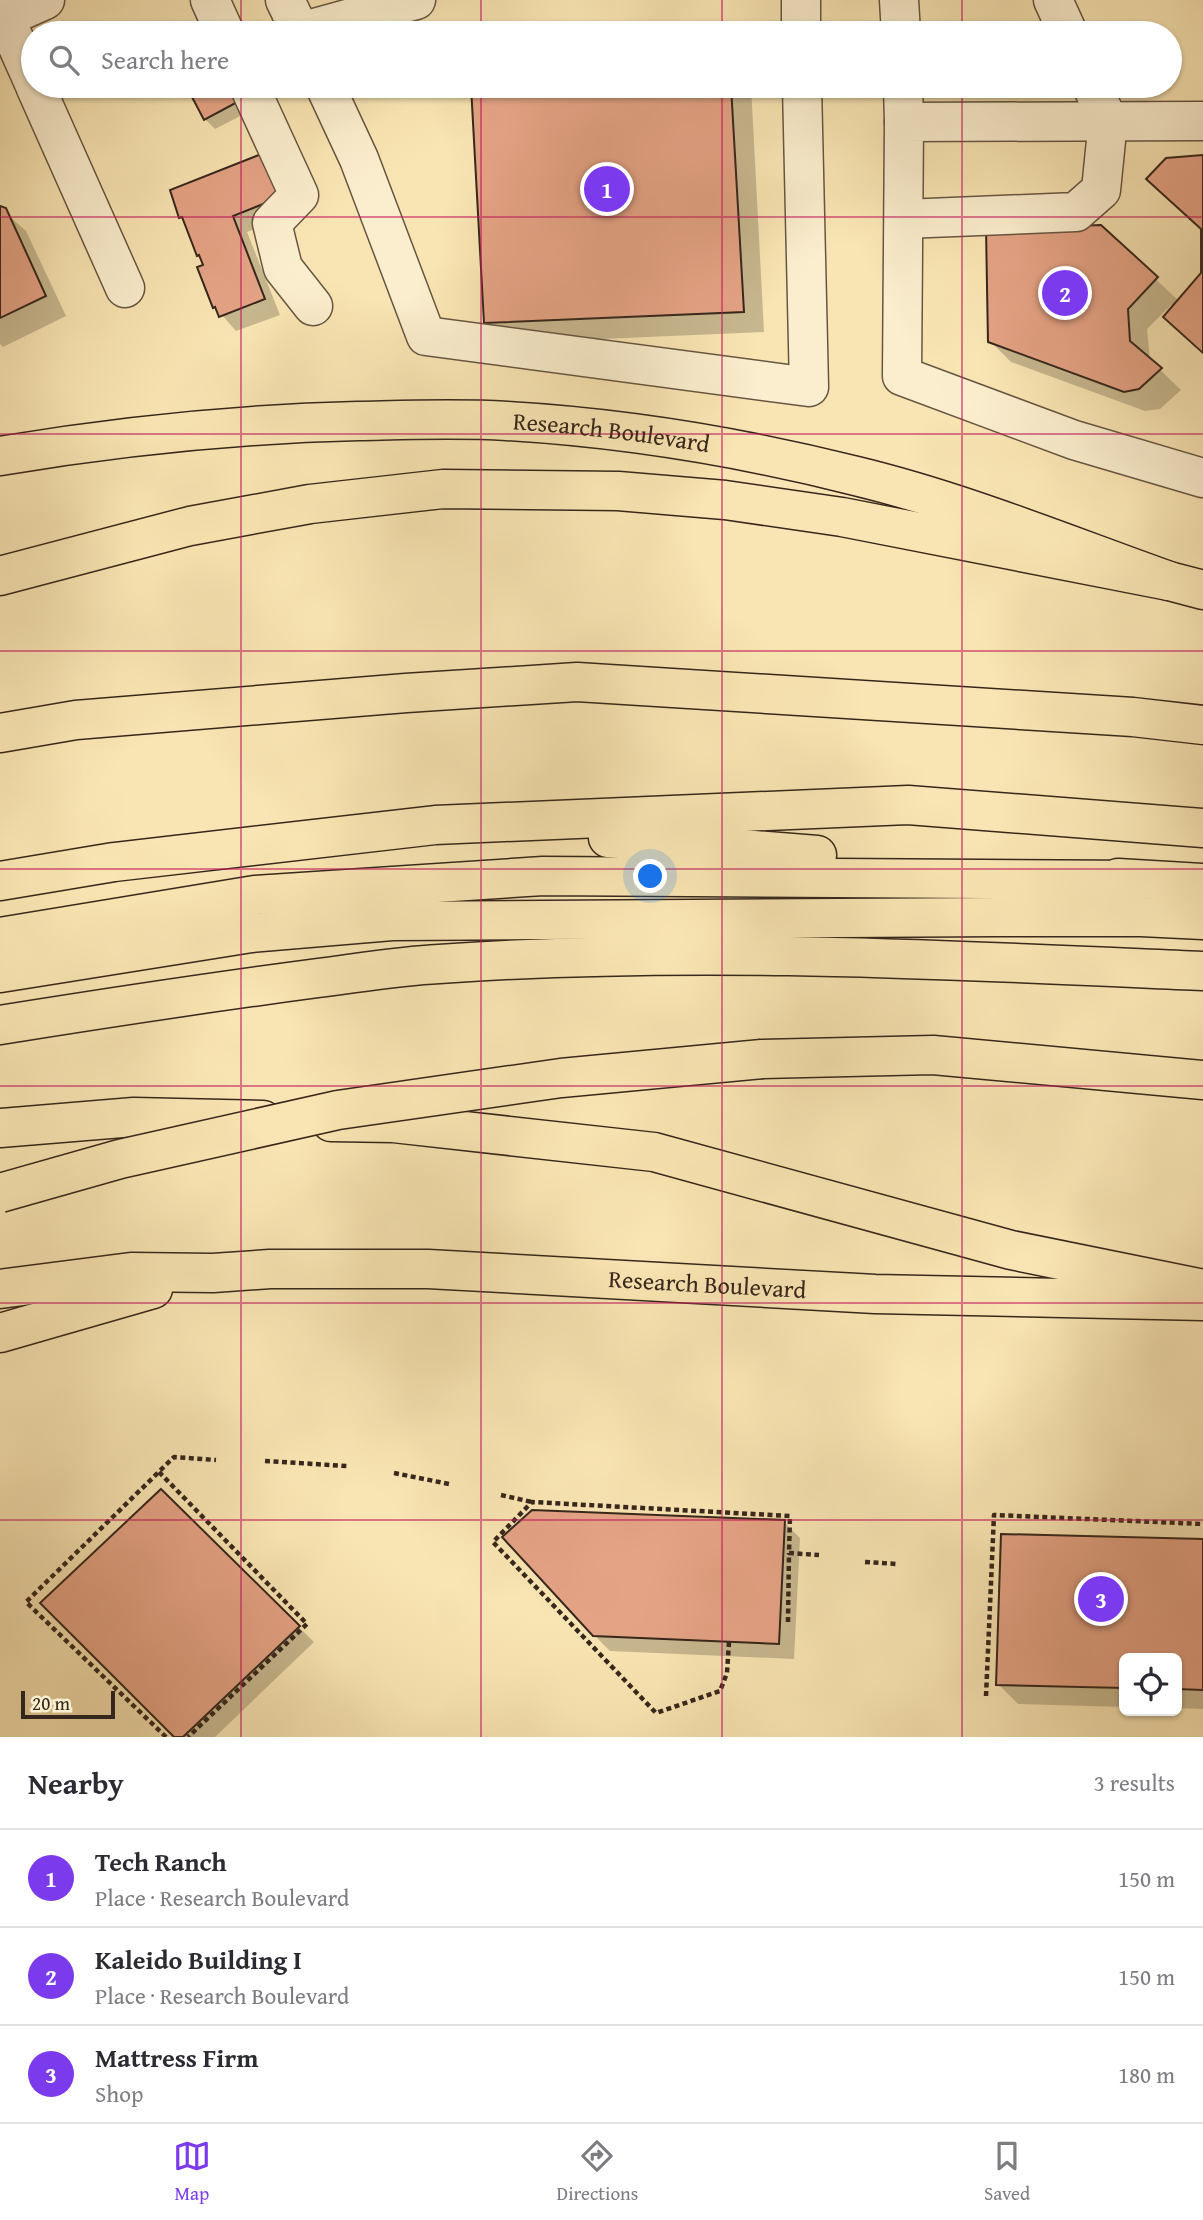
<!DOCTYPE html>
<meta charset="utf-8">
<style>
:root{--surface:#fff;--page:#f7f7f7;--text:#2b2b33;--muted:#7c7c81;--line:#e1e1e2;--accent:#7c3aed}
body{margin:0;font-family:"Gentium Book Plus",serif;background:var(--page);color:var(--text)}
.controls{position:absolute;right:21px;bottom:21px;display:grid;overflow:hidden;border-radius:10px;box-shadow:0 2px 5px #0004}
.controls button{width:63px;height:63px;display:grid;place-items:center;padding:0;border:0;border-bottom:2px solid var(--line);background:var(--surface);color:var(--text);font:35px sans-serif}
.scale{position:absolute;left:21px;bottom:18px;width:94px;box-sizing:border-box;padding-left:7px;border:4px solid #36271c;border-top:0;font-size:19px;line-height:24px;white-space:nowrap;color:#36271c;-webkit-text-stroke:5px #fbeece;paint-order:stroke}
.you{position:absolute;left:651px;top:877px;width:24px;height:24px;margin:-18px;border:5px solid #fff;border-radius:50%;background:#1a73e8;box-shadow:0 0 0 10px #1a73e833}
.badge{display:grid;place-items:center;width:46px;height:46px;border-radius:50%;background:var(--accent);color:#fff;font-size:23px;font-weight:700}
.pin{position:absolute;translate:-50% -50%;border:4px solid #fff;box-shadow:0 2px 7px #0006}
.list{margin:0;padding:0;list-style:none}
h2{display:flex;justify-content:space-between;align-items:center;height:91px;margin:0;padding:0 28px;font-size:30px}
h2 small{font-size:23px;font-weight:400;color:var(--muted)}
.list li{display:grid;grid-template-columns:46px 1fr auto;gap:21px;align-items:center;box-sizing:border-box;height:98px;padding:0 28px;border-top:2px solid var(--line)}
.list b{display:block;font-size:26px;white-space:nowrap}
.list p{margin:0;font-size:23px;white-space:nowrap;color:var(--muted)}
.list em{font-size:23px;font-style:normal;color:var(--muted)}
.icon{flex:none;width:38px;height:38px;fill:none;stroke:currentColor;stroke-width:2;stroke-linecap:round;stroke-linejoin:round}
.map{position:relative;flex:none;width:1203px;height:1737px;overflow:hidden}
.search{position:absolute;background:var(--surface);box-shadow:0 2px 5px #0004;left:21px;right:21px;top:21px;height:77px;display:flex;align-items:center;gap:18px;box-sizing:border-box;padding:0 24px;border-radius:38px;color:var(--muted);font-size:26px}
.sheet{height:385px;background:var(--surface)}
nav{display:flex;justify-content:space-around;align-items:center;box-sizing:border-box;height:98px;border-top:2px solid var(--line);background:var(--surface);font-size:19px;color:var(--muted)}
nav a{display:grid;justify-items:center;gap:4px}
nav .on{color:var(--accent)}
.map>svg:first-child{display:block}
.shadow{fill:#0003}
.building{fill:#e5a385;stroke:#36271c;stroke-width:2}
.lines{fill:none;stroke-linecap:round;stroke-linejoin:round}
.minor-casing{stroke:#675642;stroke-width:41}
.major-casing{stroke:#36271c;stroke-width:41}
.highway-casing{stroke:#36271c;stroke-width:41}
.path{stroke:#36271c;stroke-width:4.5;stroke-dasharray:5 3.5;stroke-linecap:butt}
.minor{stroke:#fbeece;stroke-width:38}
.major{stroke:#f9e5b3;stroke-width:38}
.highway{stroke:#f9e5b3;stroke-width:38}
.highway-bridge-casing{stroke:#36271c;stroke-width:41;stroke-linecap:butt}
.highway-bridge{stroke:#f9e5b3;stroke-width:38}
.grid{fill:none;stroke:#c2185b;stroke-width:2;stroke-opacity:0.55}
.labels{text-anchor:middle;stroke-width:5;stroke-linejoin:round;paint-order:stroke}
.street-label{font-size:24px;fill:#36271c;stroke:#fbeece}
</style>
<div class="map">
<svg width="1203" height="1737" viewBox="0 0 1203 1737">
<rect width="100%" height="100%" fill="#f9e5b3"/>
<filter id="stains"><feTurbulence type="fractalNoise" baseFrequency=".00286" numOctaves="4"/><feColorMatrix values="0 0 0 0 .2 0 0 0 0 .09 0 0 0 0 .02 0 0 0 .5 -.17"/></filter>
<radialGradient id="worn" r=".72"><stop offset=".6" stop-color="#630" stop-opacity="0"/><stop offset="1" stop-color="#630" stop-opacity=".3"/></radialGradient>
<g class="shadow">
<path d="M731,26L738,33H589Z"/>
<path d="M183,86H238L252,110L215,129L205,119Z"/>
<path d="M473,86H751L764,332L506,343L486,322Z"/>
<path d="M268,153L300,211L247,232L280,315L236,331L215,307L203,260L198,255L186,223L181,217L172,191Z"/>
<path d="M1203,157V353L1171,305L1147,329L1150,360L1181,390L1160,409L1145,411L1011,362L990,341L1100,227L1179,301L1203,273Z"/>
<path d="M0,208L26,231L66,316L3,347L0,344Z"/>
<path d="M161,1492L314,1642L215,1737H177L43,1603Z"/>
<path d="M784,1522L800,1538L794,1659L610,1651L594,1635Z"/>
<path d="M1203,1541V1709L1177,1708V1658H1124V1707L1018,1704L998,1684Z"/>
</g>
<g class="building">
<path d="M731,24V33H555Z"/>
<path d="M200,27L203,33H187Z"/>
<path d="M181,86H207L187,97Z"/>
<path d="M214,86H236L243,99L204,120L192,97Z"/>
<path d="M471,86H731L744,312L484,323Z"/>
<path d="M269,151L286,195L233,216L265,299L219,317L215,307L213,308L197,267L203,265L199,255L197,256L182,217L179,218L170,190Z"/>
<path d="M1203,155V353L1163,317L1201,273V229L1146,179L1166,158Z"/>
<path d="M0,206L6,208L46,296L0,318Z"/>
<path d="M1101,225L1158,277L1128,309L1130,341L1162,368L1139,389L1124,392L988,342L986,229Z"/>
<path d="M161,1489L300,1626L183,1737H174L40,1603Z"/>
<path d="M532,1510L785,1520L779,1644L593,1636L502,1537Z"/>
<path d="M1001,1534L1203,1539V1690L1177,1689V1658H1124V1688L996,1685Z"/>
</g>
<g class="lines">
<defs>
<g id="minor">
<path d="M210,0L225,33"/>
<path d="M285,0L301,33"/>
<path d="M801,0V33"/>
<path d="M899,0L901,33"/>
<path d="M1053,0L1068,33"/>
<path d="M5,18L33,81"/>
<path d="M0,20L45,0"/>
<path d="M300,32L416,0"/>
<path d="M35,86L125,288"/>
<path d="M249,86L299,195L272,223L283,268L313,306"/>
<path d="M325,86L359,159L426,336L809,387L802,86"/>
<path d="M903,86L904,122"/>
<path d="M1203,121L904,122L902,376L1074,440L1203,478"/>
<path d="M904,219L1076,212L1101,190L1108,121L1092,86"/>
</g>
<g id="major">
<path id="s1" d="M0,456C119,436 237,424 358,421C407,420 458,418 507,421C626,428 741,447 856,476C963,502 1065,544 1169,581L1203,590"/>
<path id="s2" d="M0,1289L131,1272L213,1273L270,1269H428L875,1294L1203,1301"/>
<path d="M0,1333L153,1289"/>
</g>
<g id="highway">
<path d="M0,576L190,526L310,504L443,489L618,491L725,500L842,517L1169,581"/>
<path d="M0,733L76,720L406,693L577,682L1133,717L1203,725"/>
<path d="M608,838L817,855"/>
<path d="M1118,878L1203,883"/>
<path d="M0,881L114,862L435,825L908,805L1203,828"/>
<path d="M0,937L255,895L543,876L1143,880"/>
<path d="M0,973L251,933L392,921L997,917H1141L1203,920"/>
<path d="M0,1025C106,1008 212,992 318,978C358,973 399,966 439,964C693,946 949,960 1203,971"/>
<path d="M762,1059L933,1055L1203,1080"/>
<path d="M331,1122L393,1123L654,1152L1011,1250L1203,1289"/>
<path d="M0,1128L134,1117L263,1120"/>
</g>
</defs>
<use href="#minor" class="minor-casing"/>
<use href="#major" class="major-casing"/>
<use href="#highway" class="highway-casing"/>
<g class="path">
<path d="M265,1461L347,1466"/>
<path d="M159,1472L307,1624L188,1737"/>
<path d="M394,1473L449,1484"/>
<path d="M501,1495L532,1502"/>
<path d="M865,1562L897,1564"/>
<path d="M788,1622L789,1553"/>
<path d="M729,1642L727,1673L720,1691L656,1713L493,1542L532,1502L790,1516L789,1553L819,1555"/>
<path d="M986,1696L994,1515L1203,1524"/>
<path d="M166,1737L26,1602L174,1457L216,1460"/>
</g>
<use href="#minor" class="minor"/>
<use href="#major" class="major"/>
<use href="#highway" class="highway"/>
<defs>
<path id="highway-bridge" d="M0,1193L120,1159L338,1110L561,1078L762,1059"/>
</defs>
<use href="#highway-bridge" class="highway-bridge-casing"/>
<use href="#highway-bridge" class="highway-bridge"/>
</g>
<path class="grid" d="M241,0V33M481,0V33M722,0V33M962,0V33M241,86V1737M481,86V1737M722,86V1737M962,86V1737M0,217H1203M0,434H1203M0,651H1203M0,869H1203M0,1086H1203M0,1303H1203M0,1520H1203"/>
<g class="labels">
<g class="street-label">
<text dy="8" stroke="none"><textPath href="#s1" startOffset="614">Research Boulevard</textPath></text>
<text dy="8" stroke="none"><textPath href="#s2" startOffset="709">Research Boulevard</textPath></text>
</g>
</g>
<rect width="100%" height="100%" filter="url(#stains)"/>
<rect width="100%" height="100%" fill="url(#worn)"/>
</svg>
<div class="controls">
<button><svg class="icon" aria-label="locate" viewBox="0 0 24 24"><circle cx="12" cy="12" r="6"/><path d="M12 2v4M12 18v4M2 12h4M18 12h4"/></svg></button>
</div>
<div class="scale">20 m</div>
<div class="you"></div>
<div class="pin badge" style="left:607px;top:189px">1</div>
<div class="pin badge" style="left:1065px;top:293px">2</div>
<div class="pin badge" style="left:1101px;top:1599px">3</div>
<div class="search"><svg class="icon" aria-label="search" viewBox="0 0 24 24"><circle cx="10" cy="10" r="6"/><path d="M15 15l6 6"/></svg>Search here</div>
</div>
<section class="sheet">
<h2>Nearby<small>3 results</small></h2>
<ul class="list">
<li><span class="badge">1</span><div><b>Tech Ranch</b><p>Place · Research Boulevard</p></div><em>150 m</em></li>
<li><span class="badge">2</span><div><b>Kaleido Building I</b><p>Place · Research Boulevard</p></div><em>150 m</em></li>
<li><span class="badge">3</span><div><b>Mattress Firm</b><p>Shop</p></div><em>180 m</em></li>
</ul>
</section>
<nav>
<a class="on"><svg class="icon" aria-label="map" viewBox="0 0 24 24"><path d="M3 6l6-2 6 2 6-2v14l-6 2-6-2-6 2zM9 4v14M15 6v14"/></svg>Map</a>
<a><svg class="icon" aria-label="directions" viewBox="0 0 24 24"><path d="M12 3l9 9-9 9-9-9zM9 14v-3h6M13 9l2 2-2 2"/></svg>Directions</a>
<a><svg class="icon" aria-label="saved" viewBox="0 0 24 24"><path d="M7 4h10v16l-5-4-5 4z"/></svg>Saved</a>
</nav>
